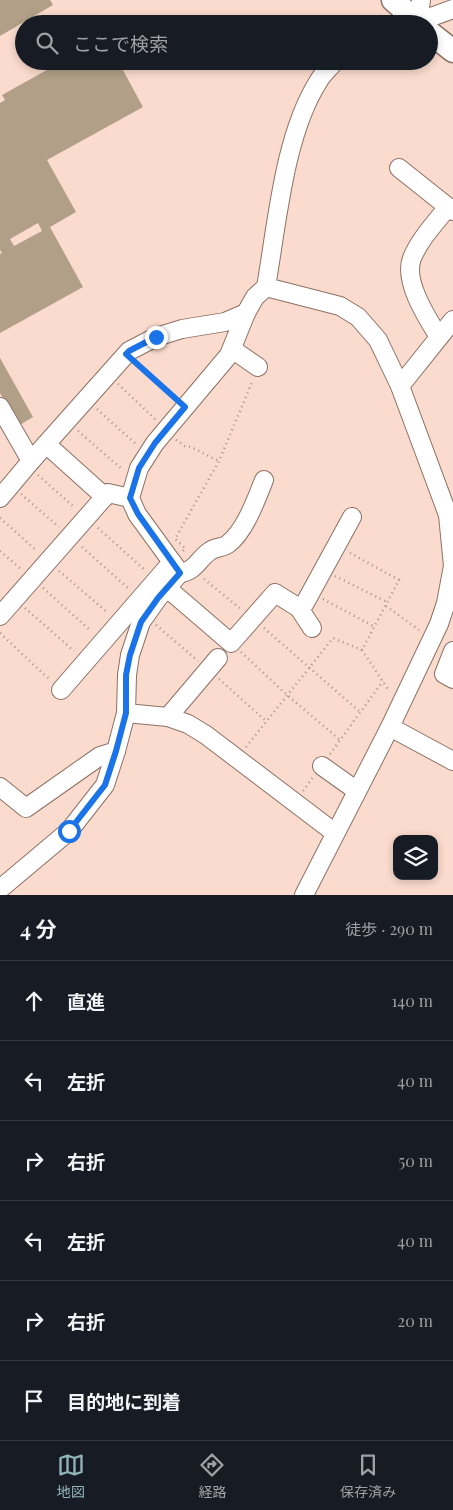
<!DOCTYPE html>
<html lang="ja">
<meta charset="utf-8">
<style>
:root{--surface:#171b24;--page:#20242c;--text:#f1f3f6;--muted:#9ea1a6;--line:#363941;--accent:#92b5ba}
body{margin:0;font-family:"Playfair Display","Noto Sans JP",serif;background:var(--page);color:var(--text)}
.controls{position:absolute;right:15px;bottom:15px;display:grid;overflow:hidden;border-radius:10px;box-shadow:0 2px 8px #0003}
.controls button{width:45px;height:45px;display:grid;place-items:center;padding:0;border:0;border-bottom:1px solid var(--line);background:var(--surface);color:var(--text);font:25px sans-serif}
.stop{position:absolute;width:15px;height:15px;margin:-11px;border:4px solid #1a73e8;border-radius:50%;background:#fff}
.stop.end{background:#1a73e8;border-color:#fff;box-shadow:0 1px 5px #0008}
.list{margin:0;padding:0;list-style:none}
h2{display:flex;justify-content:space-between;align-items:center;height:65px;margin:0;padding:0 20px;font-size:21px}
h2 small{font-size:16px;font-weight:400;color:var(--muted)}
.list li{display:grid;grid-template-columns:32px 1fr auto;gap:15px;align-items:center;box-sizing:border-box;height:80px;padding:0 20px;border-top:1px solid var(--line)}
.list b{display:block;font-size:19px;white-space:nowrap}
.list em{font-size:16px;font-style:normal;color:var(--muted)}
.icon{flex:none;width:28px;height:28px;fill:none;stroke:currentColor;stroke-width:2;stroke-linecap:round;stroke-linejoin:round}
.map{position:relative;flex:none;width:453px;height:895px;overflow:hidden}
.search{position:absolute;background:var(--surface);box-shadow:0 2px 8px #0003;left:15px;right:15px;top:15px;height:55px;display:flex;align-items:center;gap:12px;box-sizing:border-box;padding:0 18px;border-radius:28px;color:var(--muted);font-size:19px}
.sheet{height:545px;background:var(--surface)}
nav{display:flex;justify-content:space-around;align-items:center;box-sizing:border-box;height:70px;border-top:1px solid var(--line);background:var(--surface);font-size:14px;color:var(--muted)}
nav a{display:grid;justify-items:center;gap:2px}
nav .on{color:var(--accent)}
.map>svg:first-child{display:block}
.building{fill:#b1a087;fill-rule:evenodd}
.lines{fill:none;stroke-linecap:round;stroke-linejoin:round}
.minor-casing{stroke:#8d7165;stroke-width:20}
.major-casing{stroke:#8d7165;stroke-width:25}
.path{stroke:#aa9288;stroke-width:2.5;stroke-dasharray:1 4;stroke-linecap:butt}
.minor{stroke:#fff;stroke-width:18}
.major{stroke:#fff;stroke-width:22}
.route{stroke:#1a73e8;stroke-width:6}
</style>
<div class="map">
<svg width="453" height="895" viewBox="0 0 453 895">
<rect width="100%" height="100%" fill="#fadbcd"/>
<g class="building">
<path d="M0,0H50L53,5L0,36Z"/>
<path d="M63,61H118L143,107L47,160L76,212L50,227L83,287L0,333V254L2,253L0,250V103L5,100L2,95ZM38,223L42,231L14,246L10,239Z"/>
<path d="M0,358L33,417L18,426L0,393Z"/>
</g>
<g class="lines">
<defs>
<g id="minor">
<path d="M418,22L421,0"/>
<path d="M412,24L453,9"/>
<path d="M399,168L453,211"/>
<path d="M439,337C427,318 403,281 412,258C420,239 435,223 448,207"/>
<path d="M232,349L258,367"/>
<path d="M400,386L453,320"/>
<path d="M0,407L31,461"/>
<path d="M46,444L105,497"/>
<path d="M0,498L31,461L129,351L156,337L182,329L225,322L246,313L255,297L266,287"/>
<path d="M180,573C196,571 198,559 210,551C215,547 223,548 228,544C245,531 256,500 264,480"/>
<path d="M167,588L231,643L275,593L299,608L305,603L352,517"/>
<path d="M299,608L312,628"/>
<path d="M0,616L108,493L130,498"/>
<path d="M453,651L444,674L453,679"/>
<path d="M61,690L172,562"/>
<path d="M126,713L168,717L188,724L206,735L335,833"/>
<path d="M168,717L218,658"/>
<path d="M390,727L453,761"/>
<path d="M322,766L357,791"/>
<path d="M0,787L26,808L100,756L116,751"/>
<path d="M0,889L69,831L105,785L116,751L126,713L127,675L130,655L141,622L158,598L180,573L137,514L130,498L139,468L155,443L229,355L246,313"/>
<path d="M304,895L390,727L439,624L446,603L453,566L448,515L400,386L378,340L358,317L340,306L266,287C277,224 284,136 318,82C322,74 330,68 335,61"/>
</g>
<g id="major">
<path d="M393,0L420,24"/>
<path d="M429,32L453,51"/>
</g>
</defs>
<use href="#minor" class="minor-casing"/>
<use href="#major" class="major-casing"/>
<g class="path">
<path d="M138,365L175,398"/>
<path d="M118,384L156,420"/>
<path d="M97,409L137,445"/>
<path d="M78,431L123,470"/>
<path d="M176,440L185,446L191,447L219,461"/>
<path d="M38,475L75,508"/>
<path d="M21,494L59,527"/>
<path d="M0,518L37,551"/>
<path d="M98,528L146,571"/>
<path d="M82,547L130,590"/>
<path d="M0,551L22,570"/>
<path d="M183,551L185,548L175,539L219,461L253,380"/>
<path d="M350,553L399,580L362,650L389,691"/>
<path d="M59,571L108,613"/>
<path d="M335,576L387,602"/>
<path d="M204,579L242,610"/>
<path d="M43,588L91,631"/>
<path d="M323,599L375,627"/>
<path d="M386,606L419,630"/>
<path d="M25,608L74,651"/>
<path d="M156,625L198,661"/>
<path d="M264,628L360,712"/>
<path d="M0,633L50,680"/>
<path d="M241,652L287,695L340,740"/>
<path d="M219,679L266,721"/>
<path d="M246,747L333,638L362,650"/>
<path d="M330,754L383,681"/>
<path d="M303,791L313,777"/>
</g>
<use href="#minor" class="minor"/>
<use href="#major" class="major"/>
</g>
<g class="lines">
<path class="route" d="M69,831L105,785L116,751L126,713V675L130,655L141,622L158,598L180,573L138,514L130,498L139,468L155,443L185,407L126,354L129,351L156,337"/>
</g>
</svg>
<div class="controls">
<button><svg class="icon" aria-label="layers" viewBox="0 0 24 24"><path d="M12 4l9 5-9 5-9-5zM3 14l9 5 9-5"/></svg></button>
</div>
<div class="stop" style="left:69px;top:831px"></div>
<div class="stop end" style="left:156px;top:337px"></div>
<div class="search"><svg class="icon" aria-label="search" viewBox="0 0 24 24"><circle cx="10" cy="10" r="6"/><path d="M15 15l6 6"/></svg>ここで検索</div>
</div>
<section class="sheet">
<h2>4 分<small>徒歩 · 290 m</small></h2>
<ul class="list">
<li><svg class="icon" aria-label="ahead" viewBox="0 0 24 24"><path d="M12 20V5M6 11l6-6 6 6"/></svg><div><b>直進</b></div><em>140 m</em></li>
<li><svg class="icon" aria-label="left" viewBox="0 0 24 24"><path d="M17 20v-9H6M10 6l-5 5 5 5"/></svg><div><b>左折</b></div><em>40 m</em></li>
<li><svg class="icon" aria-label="right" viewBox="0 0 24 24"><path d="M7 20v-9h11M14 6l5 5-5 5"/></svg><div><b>右折</b></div><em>50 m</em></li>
<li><svg class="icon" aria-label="left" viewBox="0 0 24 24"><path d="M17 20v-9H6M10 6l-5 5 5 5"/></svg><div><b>左折</b></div><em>40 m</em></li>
<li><svg class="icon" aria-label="right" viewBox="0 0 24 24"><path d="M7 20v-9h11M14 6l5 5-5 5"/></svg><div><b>右折</b></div><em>20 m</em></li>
<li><svg class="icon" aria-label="arrive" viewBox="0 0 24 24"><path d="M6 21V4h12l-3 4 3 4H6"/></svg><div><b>目的地に到着</b></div></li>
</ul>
</section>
<nav>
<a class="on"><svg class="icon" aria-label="map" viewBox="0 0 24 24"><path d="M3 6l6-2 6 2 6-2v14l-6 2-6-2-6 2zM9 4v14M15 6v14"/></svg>地図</a>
<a><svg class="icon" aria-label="directions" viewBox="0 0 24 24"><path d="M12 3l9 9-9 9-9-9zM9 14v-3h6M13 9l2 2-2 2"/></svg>経路</a>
<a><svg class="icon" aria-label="saved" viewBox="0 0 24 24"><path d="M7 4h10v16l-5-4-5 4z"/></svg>保存済み</a>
</nav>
